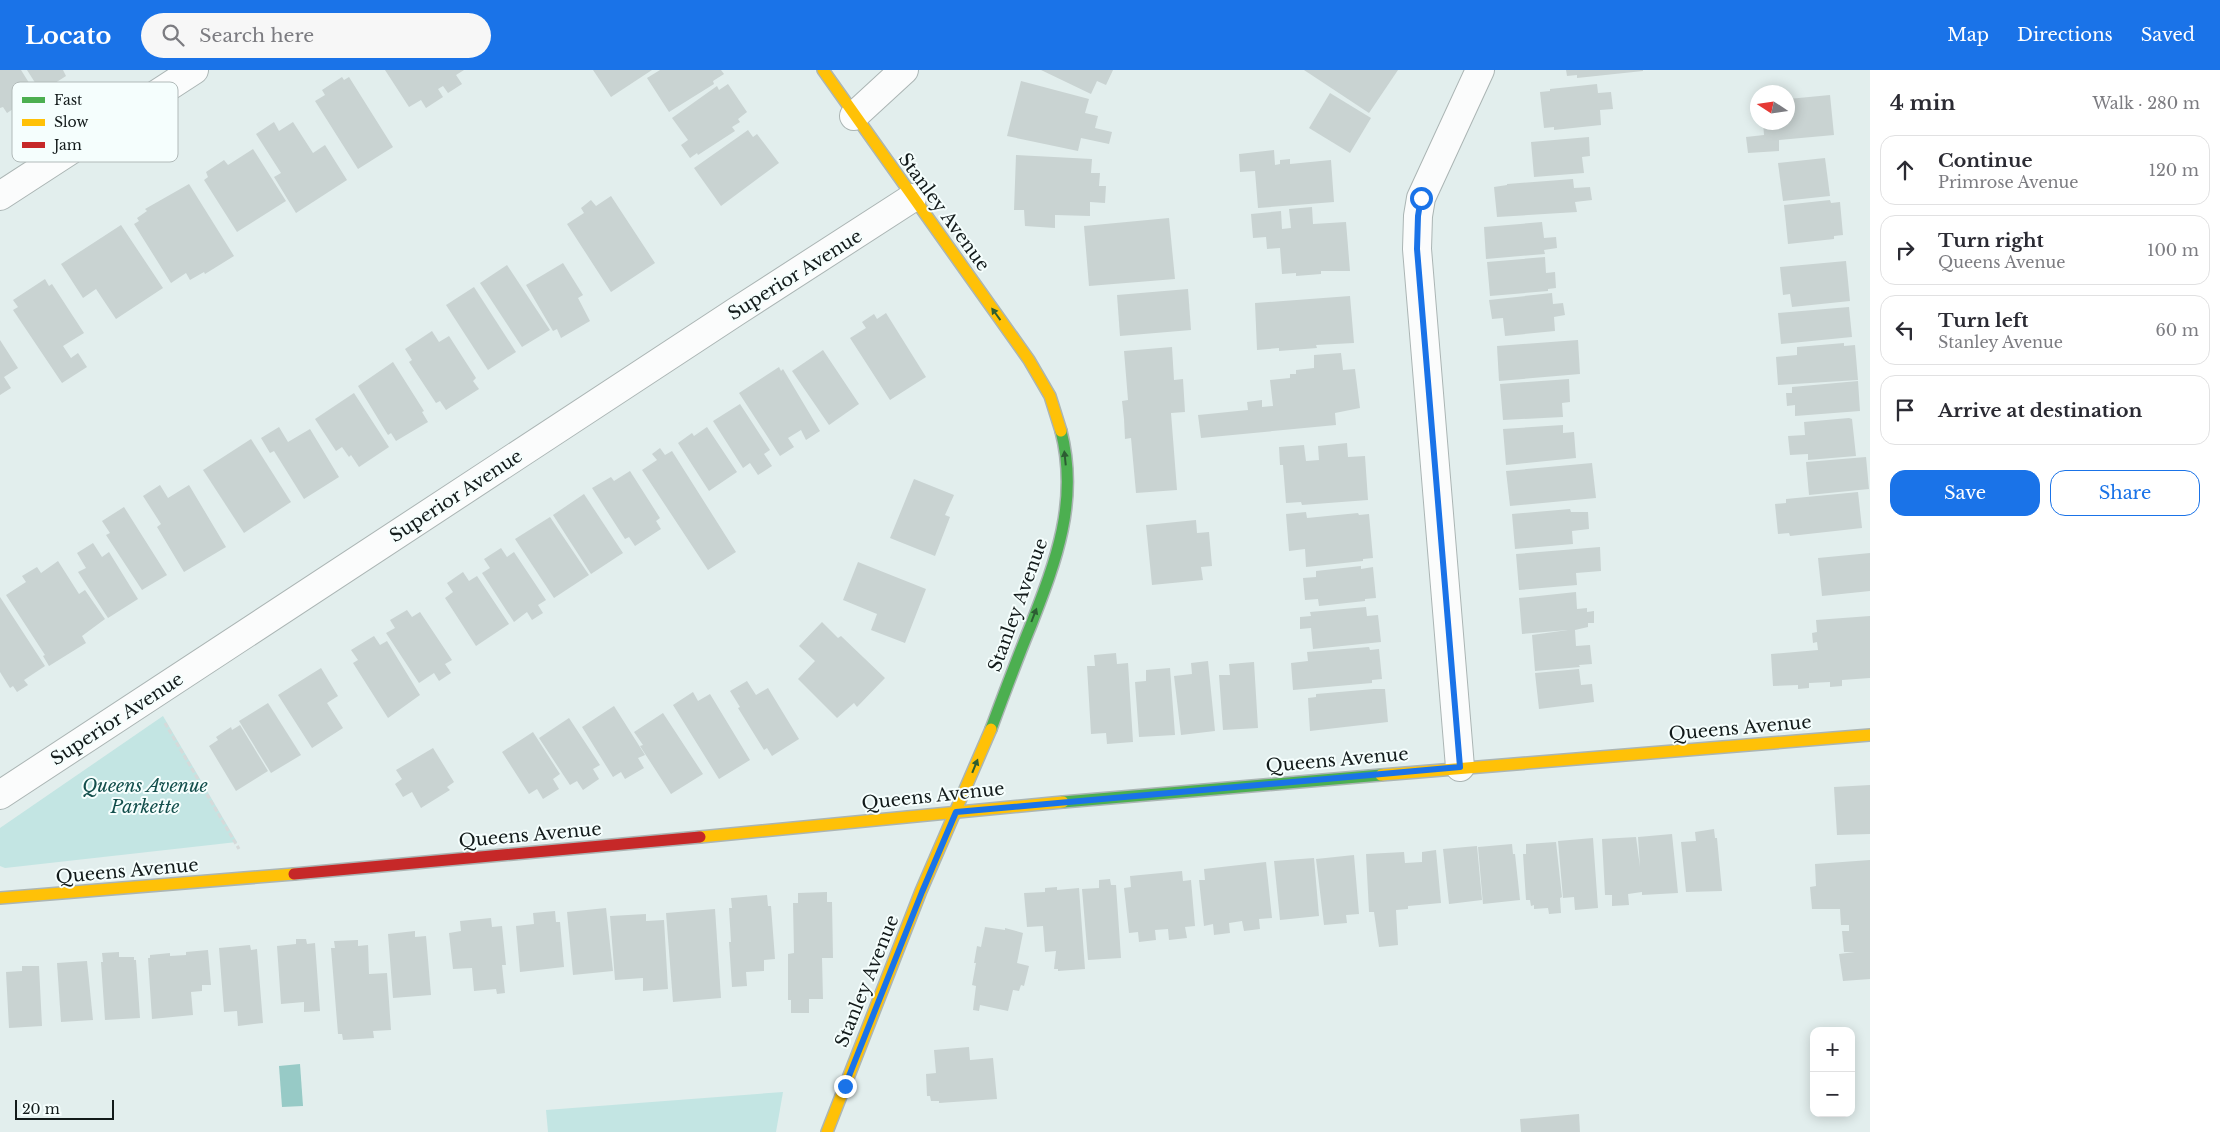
<!DOCTYPE html>
<meta charset="utf-8">
<style>
:root{--surface:#fff;--page:#f7f7f7;--text:#2b2b33;--muted:#7c7c81;--line:#e1e1e2;--accent:#1a73e8}
body{margin:0;font-family:"Libre Baskerville",serif;background:var(--page);color:var(--text)}
.controls{position:absolute;right:15px;bottom:15px;display:grid;overflow:hidden;border-radius:10px;box-shadow:0 2px 12px #0003}
.controls button{width:45px;height:45px;display:grid;place-items:center;padding:0;border:0;border-bottom:1px solid var(--line);background:var(--surface);color:var(--text);font:25px sans-serif}
.compass{position:absolute;left:1750px;top:15px;width:45px;height:45px;border-radius:50%;background:var(--surface);box-shadow:0 2px 12px #0003;rotate:282deg}
.scale{position:absolute;left:15px;bottom:12px;width:99px;box-sizing:border-box;padding-left:5px;border:2px solid #121a1a;border-top:0;font-size:14px;line-height:18px;white-space:nowrap;color:#121a1a;-webkit-text-stroke:4px #f5fefd;paint-order:stroke}
.stop{position:absolute;width:15px;height:15px;margin:-11px;border:4px solid #1a73e8;border-radius:50%;background:#fff}
.stop.end{background:#1a73e8;border-color:#fff;box-shadow:0 1px 5px #0008}
.list{margin:0;padding:0;list-style:none}
h2{display:flex;justify-content:space-between;align-items:center;height:65px;margin:0;padding:0 20px;font-size:21px}
h2 small{font-size:16px;font-weight:400;color:var(--muted)}
.list li{display:grid;grid-template-columns:32px 1fr auto;gap:15px;align-items:center;box-sizing:border-box;height:70px;margin:0 10px 10px;padding:0 10px;border:1px solid var(--line);border-radius:15px}
.list b{display:block;font-size:19px;white-space:nowrap}
.list p{margin:0;font-size:16px;white-space:nowrap;color:var(--muted)}
.list em{font-size:16px;font-style:normal;color:var(--muted)}
.actions{display:flex;gap:10px;padding:15px 20px}
.actions a{flex:1;padding:11px 0;border:1px solid var(--accent);border-radius:15px;text-align:center;font-size:18px;color:var(--accent)}
.actions .main{background:var(--accent);color:#fff}
.icon{flex:none;width:28px;height:28px;fill:none;stroke:currentColor;stroke-width:2;stroke-linecap:round;stroke-linejoin:round}
.map{position:relative;flex:none;width:1870px;height:1062px;overflow:hidden}
header{display:flex;align-items:center;gap:30px;box-sizing:border-box;height:70px;padding:0 25px;background:var(--accent);color:#fff}
header strong{font-size:24px}
nav{display:flex;gap:28px;margin-inline-start:auto;font-size:18px}
.search{width:350px;height:45px;background:var(--page);display:flex;align-items:center;gap:12px;box-sizing:border-box;padding:0 18px;border-radius:28px;color:var(--muted);font-size:19px}
main{display:flex}
aside{flex:1;background:var(--surface)}
.map>svg:first-child{display:block}
.green{fill:#c3e5e3}
.water{fill:#97cac6}
.building{fill:#c9d3d2}
.lines{fill:none;stroke-linecap:round;stroke-linejoin:round}
.street-casing{stroke:#abb5b4;stroke-width:30}
.fast-casing{stroke:#abb5b4;stroke-width:14}
.slow-casing{stroke:#abb5b4;stroke-width:14}
.jam-casing{stroke:#abb5b4;stroke-width:14}
.path{stroke:#d6dada;stroke-width:3;stroke-dasharray:5 2.5;stroke-linecap:butt}
.street{stroke:#fbfcfc;stroke-width:28}
.fast{stroke:#4caf50;stroke-width:11}
.slow{stroke:#ffc107;stroke-width:11}
.jam{stroke:#c62828;stroke-width:11}
.oneway{fill:#2c5d32}
.route{stroke:#1a73e8;stroke-width:6}
.labels{text-anchor:middle;stroke-width:4;stroke-linejoin:round;paint-order:stroke}
.street-label{font-size:18px;fill:#121a1a;stroke:#f5fefd}
.park-label{font-size:18px;font-style:italic;fill:#134f4c;stroke:#f5fefd}
.key{fill:#f5fefd;stroke:#b1bab9;stroke-width:1}
.key-label{font-size:14px;fill:#121a1a}
</style>
<header>
<strong>Locato</strong>
<div class="search"><svg class="icon" aria-label="search" viewBox="0 0 24 24"><circle cx="10" cy="10" r="6"/><path d="M15 15l6 6"/></svg>Search here</div>
<nav><a>Map</a><a>Directions</a><a>Saved</a></nav>
</header>
<main>
<div class="map">
<svg width="1870" height="1062" viewBox="0 0 1870 1062">
<rect width="100%" height="100%" fill="#e2eeed"/>
<g class="green">
<path d="M163,646L237,772L5,798L0,796V758Z"/>
<path d="M783,1022L776,1062H548L546,1040Z"/>
</g>
<path class="water" d="M300,994L303,1036L282,1037L279,996Z"/>
<g class="building">
<path d="M0,0H21L36,24L7,43L3,37L0,38Z"/>
<path d="M27,0H63L66,6L41,22Z"/>
<path d="M385,0H464L456,5L462,14L448,23L443,16L438,19L443,27L426,38L421,30L409,37Z"/>
<path d="M593,0H652L611,27Z"/>
<path d="M660,0H721L724,4L713,11L714,14L669,42L647,8Z"/>
<path d="M1041,0H1113L1106,15L1097,11L1091,24Z"/>
<path d="M1304,0H1398L1369,43Z"/>
<path d="M1566,0H1643V1L1577,8V5L1567,6Z"/>
<path d="M342,7L344,10L349,7L393,77L358,99L315,31L325,25L322,20Z"/>
<path d="M1021,11L1089,29L1085,43L1098,46L1095,58L1112,62L1109,74L1081,68L1078,81L1007,66Z"/>
<path d="M728,14L747,42L738,49L740,52L732,57L735,61L698,85L697,83L690,88L681,75L688,70L672,48L717,16L719,20Z"/>
<path d="M1597,14L1598,23L1611,22L1613,39L1600,40L1601,55L1554,60V57L1544,58L1540,22L1550,21V19Z"/>
<path d="M1330,23L1371,48L1350,83L1309,58Z"/>
<path d="M1830,25L1834,65L1779,70V81L1748,83L1746,67L1764,65L1763,52H1788V29Z"/>
<path d="M274,52L279,61L293,52L313,83L325,75L347,110L296,143L274,107L281,103L256,64Z"/>
<path d="M748,60L753,67L757,64L779,93L721,136L694,98Z"/>
<path d="M1589,67L1590,86L1582,87L1584,103L1534,107L1531,72Z"/>
<path d="M253,79L286,131L237,162L204,110L208,107L206,102L224,90L228,95Z"/>
<path d="M1274,80L1275,95L1280,94V90L1290,89V94L1331,90L1334,132L1258,138L1255,101L1240,102L1239,84Z"/>
<path d="M1016,85L1092,89L1091,103H1100L1099,116H1106L1105,133L1090,132V146L1055,145V158L1025,156L1024,140H1014Z"/>
<path d="M1825,88L1830,126L1783,131L1778,93Z"/>
<path d="M1573,109L1574,118L1590,117L1592,130L1575,132L1577,142L1497,147L1494,117L1507,115V114Z"/>
<path d="M189,114L234,186L205,204L204,202L190,210L186,203L171,213L134,154L139,151L137,148L147,141L145,139Z"/>
<path d="M611,126L655,193L611,222L567,154L584,143L581,138L591,130L596,136Z"/>
<path d="M1830,130L1831,133L1840,132L1843,165L1834,166V169L1788,174L1784,135Z"/>
<path d="M1312,137L1313,154L1346,152L1350,201H1321V204L1296,206V203L1282,204L1280,178L1267,179L1266,167L1253,168L1251,144L1281,141L1282,159L1291,158L1289,139Z"/>
<path d="M1169,148L1175,209L1089,216L1084,156Z"/>
<path d="M1542,152L1544,168L1556,167L1557,178L1544,180L1545,184L1486,189L1484,157Z"/>
<path d="M121,155L163,218L116,249L96,219L83,228L61,194Z"/>
<path d="M1545,187L1546,203L1555,202L1556,218L1548,219V221L1490,226L1487,192Z"/>
<path d="M1846,191L1850,231L1792,237L1790,224L1783,225L1780,197Z"/>
<path d="M563,193L583,225L578,228L590,251L561,268L557,259L553,261L526,215Z"/>
<path d="M507,195L550,260L522,277L480,213Z"/>
<path d="M45,209L49,216L52,214L84,263L63,276L71,288L78,283L87,297L62,313L13,240L18,237L13,230Z"/>
<path d="M474,217L516,282L488,300L446,235Z"/>
<path d="M1188,219L1191,260L1120,266L1117,225Z"/>
<path d="M1552,223L1553,234L1563,233L1565,245L1554,247L1555,261L1505,266L1503,248L1492,249L1489,230Z"/>
<path d="M1350,226L1354,273L1316,275L1317,278L1279,281V278L1257,280L1255,233Z"/>
<path d="M1849,237L1852,267L1781,274L1778,243Z"/>
<path d="M886,243L926,307L890,330L850,268L866,258L862,252L874,244L877,249Z"/>
<path d="M432,261L439,272L449,266L476,308L473,311L479,319L446,340L440,331L436,333L409,292L412,290L405,279Z"/>
<path d="M0,270L18,298L4,307L11,318L0,325Z"/>
<path d="M1578,270L1580,304L1499,311L1497,276Z"/>
<path d="M1844,273V276L1855,275L1858,310L1778,315L1776,287L1797,285V277Z"/>
<path d="M1172,277L1174,310L1183,309L1185,342L1171,343L1177,420L1136,423L1131,368L1125,369L1124,349L1122,331L1128,330L1124,281Z"/>
<path d="M823,280L859,334L829,355L792,301Z"/>
<path d="M1341,283L1343,300L1355,299L1360,338L1335,343L1336,355L1201,368L1198,345L1248,340L1247,332L1262,330V337L1273,336L1270,310L1290,308V304H1296V300L1314,298V285Z"/>
<path d="M393,292L424,341L422,342L428,352L396,371L391,363L388,365L358,316Z"/>
<path d="M779,297L781,301L783,299L820,361L806,370L801,360L788,368L794,377L780,386L739,323Z"/>
<path d="M1569,309L1570,332L1562,333L1563,347L1503,350L1500,314Z"/>
<path d="M1858,311L1860,341L1795,346V335L1787,336L1786,323H1792V317Z"/>
<path d="M354,323L389,377L359,397L351,385L349,387L342,377L336,381L315,349Z"/>
<path d="M740,334L770,380L764,384L772,396L758,405L750,393L743,398L713,351Z"/>
<path d="M1849,348L1852,349L1856,386L1808,390V384L1790,385L1788,366L1805,365L1804,352Z"/>
<path d="M1563,355V363L1574,362L1576,388L1506,395L1503,359Z"/>
<path d="M279,357L288,372L310,359L339,407L304,429L274,381L270,383L261,368Z"/>
<path d="M707,357L737,402L709,421L678,373L692,363L694,366Z"/>
<path d="M251,369L291,432L244,463L203,400Z"/>
<path d="M1347,373L1348,387L1365,386L1368,430L1302,435L1301,432L1286,433L1283,395H1280L1279,377L1304,375L1306,391L1319,390L1318,376Z"/>
<path d="M660,378L665,385L672,381L736,482L708,500L642,400L657,390L652,384Z"/>
<path d="M1866,387L1869,419L1809,425L1806,392Z"/>
<path d="M1592,393L1596,428L1510,436L1506,401Z"/>
<path d="M630,401L660,448L656,451L661,459L635,476L629,467L625,469L592,418L611,407L614,411Z"/>
<path d="M914,409L954,425L945,445L950,447L935,486L890,468Z"/>
<path d="M160,415L168,428L189,415L226,477L184,502L157,457L161,454L143,426Z"/>
<path d="M1858,422L1862,458L1790,466L1789,463L1778,464L1775,434L1786,433V429Z"/>
<path d="M584,424L623,483L591,504L553,445Z"/>
<path d="M124,437L167,505L142,520L106,465L110,463L102,451Z"/>
<path d="M1570,439L1571,442H1588L1589,459L1572,461L1573,474L1515,479L1512,444Z"/>
<path d="M1306,442L1307,448L1358,443L1359,445L1369,444L1373,488L1363,489V491L1306,497L1305,479L1289,481L1286,444Z"/>
<path d="M550,447L589,505L554,528L515,469Z"/>
<path d="M1196,450L1197,463L1209,462L1212,496L1201,497L1203,510L1152,515L1146,455Z"/>
<path d="M93,473L102,487L109,482L138,529L108,548L78,502L86,498L77,483Z"/>
<path d="M1600,477L1601,501L1576,503L1577,515L1519,520L1516,484Z"/>
<path d="M501,478L507,487L514,482L546,530L538,535L543,543L532,550L527,542L514,552L482,503L490,498L484,489Z"/>
<path d="M1870,483V521L1822,526L1818,488Z"/>
<path d="M58,491L79,524L85,520L105,549L82,566L86,573L49,596L43,586L45,585L6,525L26,512L22,506L37,497L41,503Z"/>
<path d="M858,492L926,519L905,573L871,560L877,544L843,530Z"/>
<path d="M1361,496V499L1373,497L1376,528L1365,529V531L1319,536L1318,529L1305,530L1303,508L1316,507V501Z"/>
<path d="M463,502L469,511L477,506L509,554L476,576L445,528L453,522L447,513Z"/>
<path d="M1576,522L1577,539L1587,538V542L1594,541V553H1588V557L1575,560L1576,576L1590,575L1592,594L1579,595L1580,597L1535,601L1532,565L1568,560L1522,564L1519,528Z"/>
<path d="M0,527L45,596L24,610L28,615L17,622L13,616L10,618L0,602Z"/>
<path d="M1366,537L1367,546L1378,545L1381,572L1313,579L1311,558L1300,559V547L1311,546L1310,542Z"/>
<path d="M407,540L412,547L420,542L452,590L445,594L451,603L439,611L434,603L419,613L386,563L395,558L390,550Z"/>
<path d="M1870,546V608L1842,610V616L1830,617V612L1809,613V618L1798,619V615L1773,616L1771,584L1818,580L1817,572L1813,573L1812,563L1817,562L1816,550Z"/>
<path d="M822,552L838,568L841,566L885,608L857,637L854,633L837,648L798,609L815,591L799,576Z"/>
<path d="M374,566L380,575L387,571L420,625L388,648L353,593L358,590L351,580Z"/>
<path d="M1369,577L1370,580L1379,579L1382,609L1372,610V613L1293,620L1291,593L1308,591L1307,582Z"/>
<path d="M1116,583L1117,594L1128,593L1133,672L1107,674L1106,663L1091,664L1087,596H1095L1094,585Z"/>
<path d="M1208,591L1215,661L1181,665L1174,606L1192,604L1191,593Z"/>
<path d="M1254,592L1258,658L1223,660L1219,605H1230L1229,594Z"/>
<path d="M321,598L338,626L327,633L343,658L312,678L278,625Z"/>
<path d="M1170,598L1175,665L1139,667L1135,612L1146,611V600Z"/>
<path d="M1579,599L1581,615L1592,614L1594,632L1539,639L1535,603Z"/>
<path d="M747,611L756,625L768,618L799,669L772,686L767,678L764,680L738,638L740,637L730,621Z"/>
<path d="M1374,619H1385L1388,652L1310,661L1308,628L1316,627V624Z"/>
<path d="M693,622L698,631L710,624L750,690L719,709L673,635Z"/>
<path d="M268,633L301,685L271,703L239,651Z"/>
<path d="M614,636L645,685L638,688L644,698L625,709L621,702L613,707L582,657Z"/>
<path d="M663,643L703,704L671,724L640,676L643,675L634,662Z"/>
<path d="M569,648L600,695L593,699L599,709L583,720L577,711L570,715L539,668Z"/>
<path d="M240,655L268,701L236,721L209,676L218,670L216,667L231,657L232,660Z"/>
<path d="M533,662L560,704L553,709L559,719L543,729L537,719L529,724L502,682Z"/>
<path d="M433,678L454,712L447,717L450,720L421,738L412,722L403,727L395,714L402,709L396,700Z"/>
<path d="M1870,715V764L1837,765L1834,717Z"/>
<path d="M1714,759L1715,768H1717L1722,821L1686,822L1681,772L1696,771L1695,762Z"/>
<path d="M1672,764L1678,823L1642,825V822L1628,824L1629,835L1612,836V825H1605L1602,769L1636,767L1640,797L1638,767Z"/>
<path d="M1593,768L1598,838L1575,840L1574,827L1563,828L1558,771Z"/>
<path d="M1556,772L1562,827L1560,828L1561,843L1549,844L1548,838L1534,839V835L1531,836L1530,830H1526L1523,784H1526V774Z"/>
<path d="M1512,774L1513,784H1515L1520,830L1483,834L1478,777Z"/>
<path d="M1477,776L1482,830L1449,834L1443,779Z"/>
<path d="M1436,780L1441,833L1408,836V839L1396,840L1398,875L1379,877L1374,842H1369L1366,784L1404,782L1405,793L1422,792V782Z"/>
<path d="M1354,785L1359,844L1346,845L1347,853L1324,855L1316,789Z"/>
<path d="M1314,788L1319,846L1280,850L1274,791Z"/>
<path d="M1870,790V909L1843,911L1839,884L1855,882H1844L1842,861H1849V855H1841L1840,839H1812L1810,817L1816,816L1815,794Z"/>
<path d="M1266,792L1272,848L1259,849L1260,859L1244,861L1242,851L1229,853L1230,863L1214,865L1213,854L1204,856L1199,810H1205L1204,799Z"/>
<path d="M1182,801L1183,811L1191,810L1195,856L1185,857L1187,868L1169,870L1168,859L1155,860L1156,870L1139,872L1138,862L1129,863L1124,818L1131,817L1130,806Z"/>
<path d="M1110,809L1111,815H1116L1121,888L1088,890L1082,819L1099,818V810Z"/>
<path d="M1057,817V820L1079,818L1085,899L1058,901V899H1054L1056,881L1045,882L1043,856L1027,857L1024,823L1045,822V818Z"/>
<path d="M827,822V832H832L833,888H822L823,929H809V943H791V930H788V884L794,883L793,833H798V823Z"/>
<path d="M767,825L768,836H771L775,889L764,890V901L746,902L747,916L732,917L729,872H731L729,838H732L731,828Z"/>
<path d="M606,838L613,901L573,905L567,842Z"/>
<path d="M715,839L721,928L673,932L666,843Z"/>
<path d="M555,841L556,852H560L564,897L520,902L516,856L534,854L533,843Z"/>
<path d="M646,844V851L664,850L668,919L643,921V908L615,910L610,846Z"/>
<path d="M491,848L492,857L502,856L506,895H502L505,923L497,924L496,919L474,921L472,898L453,899L449,863L461,861L460,851Z"/>
<path d="M985,857L1005,860V858L1023,863L1017,893L1029,896L1024,916L1021,915L1019,921L1013,920L1008,941L980,935L979,941L973,940L976,916L972,915L976,893H974L977,876L981,877Z"/>
<path d="M415,861V867L426,866L431,925L393,928L388,864Z"/>
<path d="M296,869H306L307,874L315,873L320,941L304,942V932L281,934L277,876L296,874Z"/>
<path d="M358,870V876L368,875L369,904L387,903L391,960L373,961L374,968L343,970L342,964H338L331,878H335L334,871Z"/>
<path d="M250,875L251,880L257,879L263,953L238,956L237,941L224,942L219,878Z"/>
<path d="M208,880L211,915H202V921L191,922L193,945L152,949L148,888H150V885L170,883V886L186,885V882Z"/>
<path d="M119,882V887H134V890H136L140,948L105,950L101,892H103L102,883Z"/>
<path d="M87,891L93,950L61,952L57,893Z"/>
<path d="M22,896H39L42,956L9,958L6,902L22,901Z"/>
<path d="M969,977L970,990L993,988L997,1029L939,1033V1031H931L930,1026H927L926,1004L936,1003L934,980Z"/>
<path d="M1579,1044L1580,1062H1521L1520,1049Z"/>
</g>
<g class="lines">
<defs>
<g id="street">
<path d="M854,46L904,0"/>
<path d="M0,126L194,0"/>
<path d="M1460,697L1417,179L1418,146L1421,128L1480,0"/>
<path d="M0,725L737,241L912,128"/>
</g>
<g id="fast">
<path d="M991,659C1004,624 1017,589 1031,555C1056,491 1079,431 1061,361"/>
<path d="M1063,732L1381,705"/>
</g>
<g id="slow">
<path d="M823,0L1029,290L1050,326L1061,361"/>
<path d="M1381,705L1870,665"/>
<path d="M700,767L1063,732"/>
<path d="M0,828L294,804"/>
<path d="M827,1062L921,821L991,659"/>
</g>
<path id="jam" d="M294,804L700,767"/>
</defs>
<use href="#street" class="street-casing"/>
<use href="#fast" class="fast-casing"/>
<use href="#slow" class="slow-casing"/>
<use href="#jam" class="jam-casing"/>
<path class="path" d="M165,653L239,779"/>
<use href="#street" class="street"/>
<use href="#fast" class="fast"/>
<use href="#slow" class="slow"/>
<use href="#jam" class="jam"/>
</g>
<defs><path id="oneway-solid" d="M-6-.8H1V-3.2L6.5 0L1 3.2V.8H-6Z" transform="scale(1.25)"/></defs>
<g class="oneway">
<use href="#oneway-solid" transform="translate(996 244) rotate(-126)"/>
<use href="#oneway-solid" transform="translate(1065 388) rotate(-96)"/>
<use href="#oneway-solid" transform="translate(1034 545) rotate(-69)"/>
<use href="#oneway-solid" transform="translate(975 696) rotate(-68)"/>
</g>
<g class="lines">
<path class="route" d="M845,1016L922,822L956,742L1460,697L1417,179L1418,146L1421,128"/>
</g>
<g class="labels">
<g class="street-label">
<text transform="translate(944 142) rotate(54)" y="6">Stanley Avenue</text>
<text transform="translate(795 205) rotate(-32)" y="6">Superior Avenue</text>
<text transform="translate(456 426) rotate(-33)" y="6">Superior Avenue</text>
<text transform="translate(1018 535) rotate(-70)" y="6">Stanley Avenue</text>
<text transform="translate(117 649) rotate(-33)" y="6">Superior Avenue</text>
<text transform="translate(1740 658) rotate(-5)" y="6">Queens Avenue</text>
<text transform="translate(1337 690) rotate(-5)" y="6">Queens Avenue</text>
<text transform="translate(933 726) rotate(-6)" y="6">Queens Avenue</text>
<text transform="translate(530 765) rotate(-5)" y="6">Queens Avenue</text>
<text transform="translate(127 801) rotate(-5)" y="6">Queens Avenue</text>
<text transform="translate(867 911) rotate(-68)" y="6">Stanley Avenue</text>
</g>
<g class="park-label">
<text x="145" y="722">Queens Avenue<tspan x="145" dy="21">Parkette</tspan></text>
</g>
</g>
<rect x="12" y="12" width="166" height="80" rx="8" class="key"/>
<rect x="22" y="27" width="23" height="6" fill="#4caf50"/>
<rect x="22" y="49" width="23" height="7" fill="#ffc107"/>
<rect x="22" y="72" width="23" height="6" fill="#c62828"/>
<g class="key-label">
<text x="54" y="35">Fast</text>
<text x="54" y="57">Slow</text>
<text x="54" y="80">Jam</text>
</g>
</svg>
<div class="controls">
<button>+</button>
<button>−</button>
</div>
<svg class="compass" viewBox="-18 -18 36 36"><path d="M0-13l5 13h-10z" fill="#e53935"/><path d="M0 13l5-13h-10z" fill="#7c7c81"/></svg>
<div class="scale">20 m</div>
<div class="stop" style="left:1421px;top:128px"></div>
<div class="stop end" style="left:845px;top:1016px"></div>
</div>
<aside>
<h2>4 min<small>Walk · 280 m</small></h2>
<ul class="list">
<li><svg class="icon" aria-label="ahead" viewBox="0 0 24 24"><path d="M12 20V5M6 11l6-6 6 6"/></svg><div><b>Continue</b><p>Primrose Avenue</p></div><em>120 m</em></li>
<li><svg class="icon" aria-label="right" viewBox="0 0 24 24"><path d="M7 20v-9h11M14 6l5 5-5 5"/></svg><div><b>Turn right</b><p>Queens Avenue</p></div><em>100 m</em></li>
<li><svg class="icon" aria-label="left" viewBox="0 0 24 24"><path d="M17 20v-9H6M10 6l-5 5 5 5"/></svg><div><b>Turn left</b><p>Stanley Avenue</p></div><em>60 m</em></li>
<li><svg class="icon" aria-label="arrive" viewBox="0 0 24 24"><path d="M6 21V4h12l-3 4 3 4H6"/></svg><div><b>Arrive at destination</b></div></li>
</ul>
<div class="actions"><a class="main">Save</a><a>Share</a></div>
</aside>
</main>
